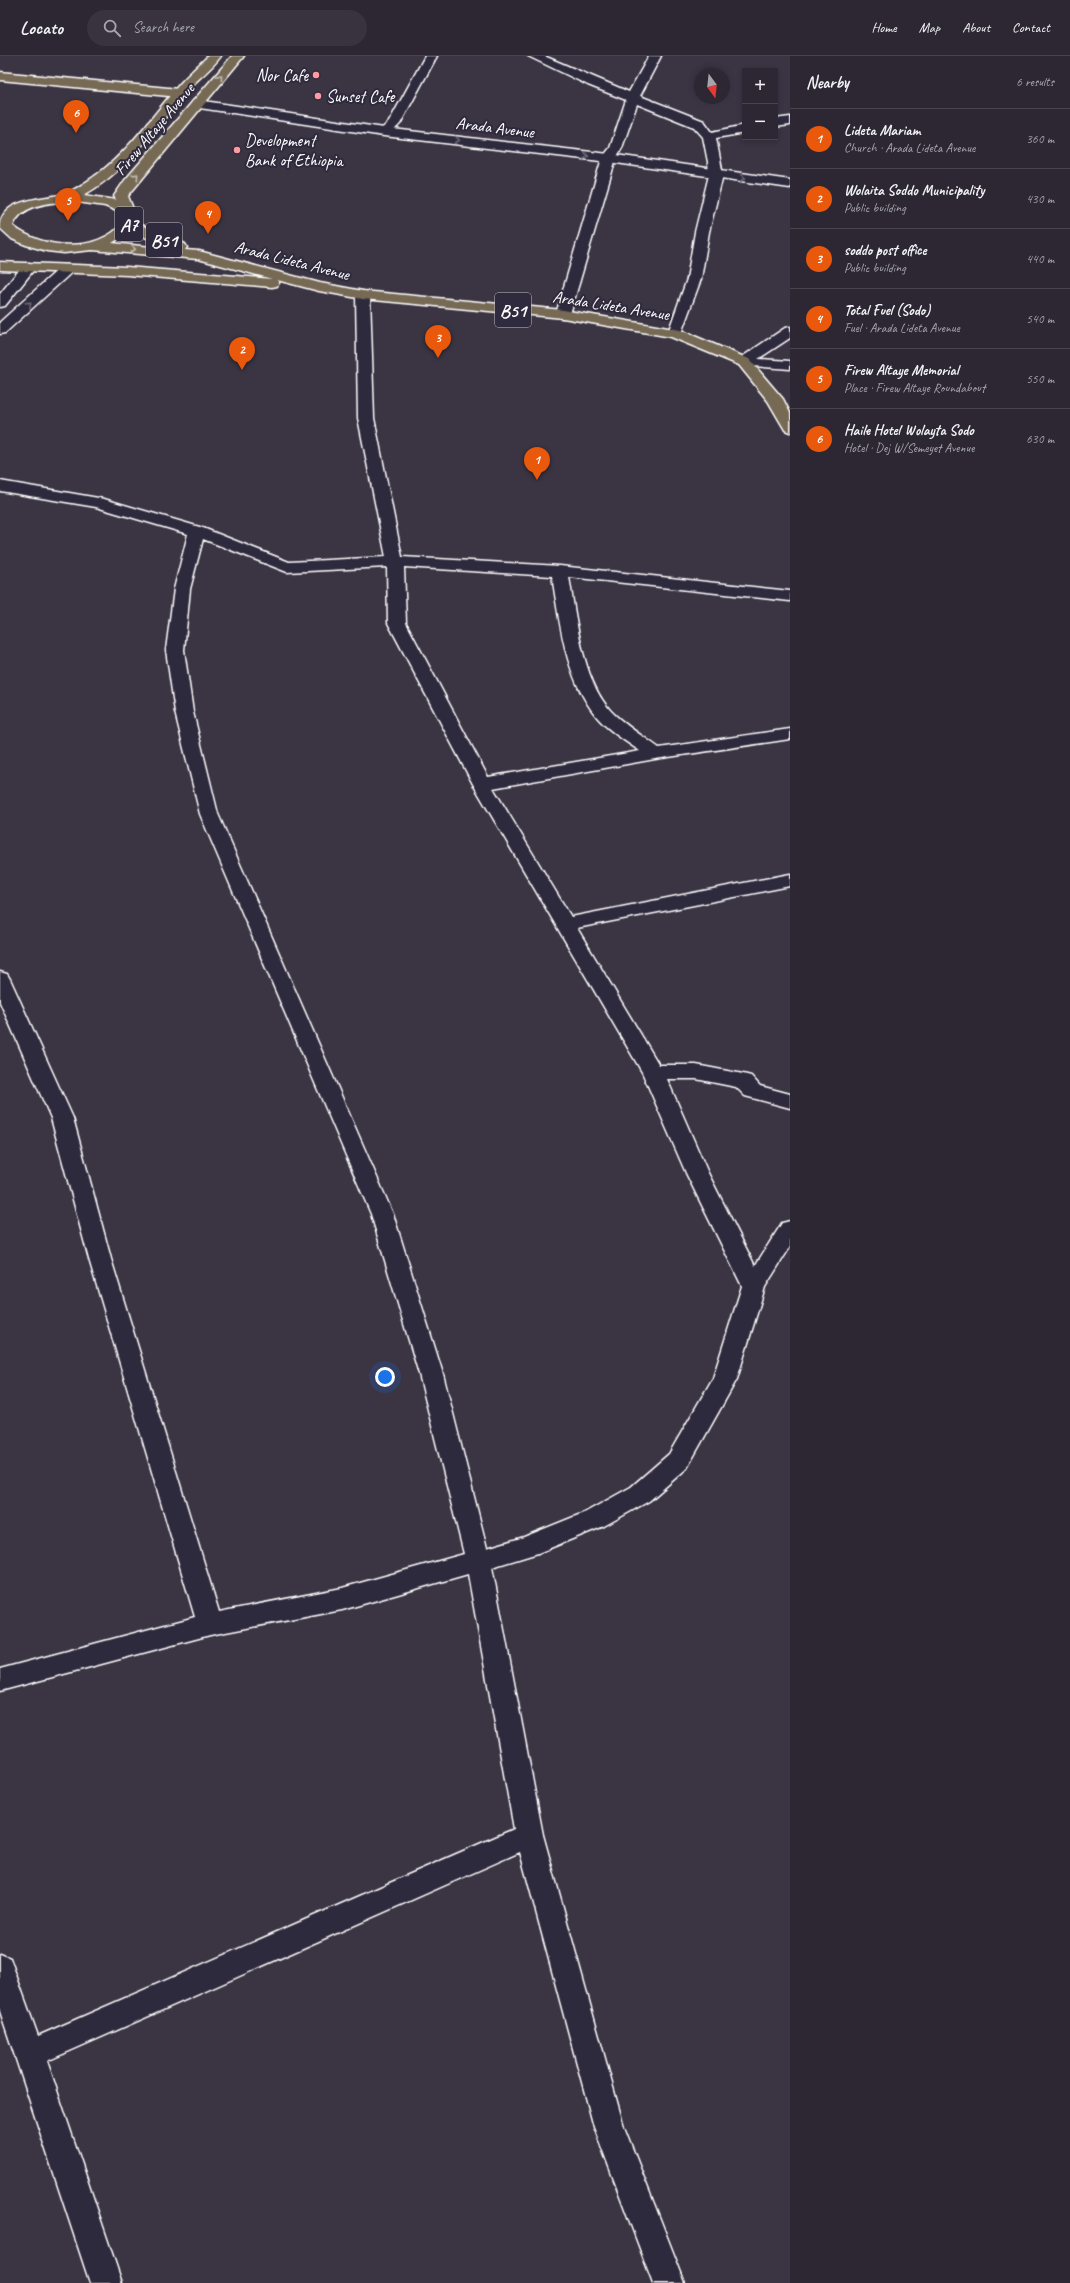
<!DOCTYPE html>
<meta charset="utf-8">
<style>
:root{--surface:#2c2732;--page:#38333e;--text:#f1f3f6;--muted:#a6a5ac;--line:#48444d;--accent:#ea580c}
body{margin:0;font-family:Caveat,sans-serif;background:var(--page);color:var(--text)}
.controls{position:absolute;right:12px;top:12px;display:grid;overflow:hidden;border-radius:0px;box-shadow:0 2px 6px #0003}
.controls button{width:36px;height:36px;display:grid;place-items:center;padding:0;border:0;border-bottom:1px solid var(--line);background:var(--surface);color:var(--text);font:20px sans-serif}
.compass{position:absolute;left:694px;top:12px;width:36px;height:36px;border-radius:50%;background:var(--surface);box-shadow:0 2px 6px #0003;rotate:165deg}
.you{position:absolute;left:385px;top:1321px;width:14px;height:14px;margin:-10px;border:3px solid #fff;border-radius:50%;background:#1a73e8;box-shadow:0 0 0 6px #1a73e833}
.badge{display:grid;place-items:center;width:26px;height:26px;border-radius:50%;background:var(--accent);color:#fff;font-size:13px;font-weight:700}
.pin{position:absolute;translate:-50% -33px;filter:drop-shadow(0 1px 2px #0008)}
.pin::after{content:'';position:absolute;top:21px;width:14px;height:12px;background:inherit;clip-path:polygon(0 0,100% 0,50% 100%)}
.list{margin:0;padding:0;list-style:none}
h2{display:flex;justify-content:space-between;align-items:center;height:52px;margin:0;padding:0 16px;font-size:17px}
h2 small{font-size:13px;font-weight:400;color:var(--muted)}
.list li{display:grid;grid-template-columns:26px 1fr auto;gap:12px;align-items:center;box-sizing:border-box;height:60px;padding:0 16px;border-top:1px solid var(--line)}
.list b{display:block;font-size:15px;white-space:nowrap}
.list p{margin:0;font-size:13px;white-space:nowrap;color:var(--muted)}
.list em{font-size:13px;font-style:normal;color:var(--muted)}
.icon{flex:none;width:22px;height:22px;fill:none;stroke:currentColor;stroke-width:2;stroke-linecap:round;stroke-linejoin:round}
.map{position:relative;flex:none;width:790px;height:2227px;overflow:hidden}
header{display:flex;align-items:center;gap:24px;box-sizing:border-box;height:56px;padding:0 20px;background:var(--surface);border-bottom:1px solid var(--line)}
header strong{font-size:19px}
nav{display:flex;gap:22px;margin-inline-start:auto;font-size:14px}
.search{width:280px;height:36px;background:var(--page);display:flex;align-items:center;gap:10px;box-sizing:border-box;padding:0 14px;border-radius:22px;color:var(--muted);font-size:15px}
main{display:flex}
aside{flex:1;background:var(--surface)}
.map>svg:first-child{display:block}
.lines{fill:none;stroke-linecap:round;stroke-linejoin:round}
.minor-casing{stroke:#fff;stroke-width:3}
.secondary-casing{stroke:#fff;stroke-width:3}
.primary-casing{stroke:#fff;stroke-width:3}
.trunk-casing{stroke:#fff;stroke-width:3}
.minor{fill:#2f2a3d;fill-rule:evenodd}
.secondary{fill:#2f2a3d;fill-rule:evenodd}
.primary{fill:#776a54;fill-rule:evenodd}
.trunk{fill:#776a54;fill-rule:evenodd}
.oneway{stroke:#c2bcb2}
.oneway2{stroke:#6d6a77}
.poi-dot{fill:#ff9aa2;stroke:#2f2a3d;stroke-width:1.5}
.labels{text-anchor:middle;stroke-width:4;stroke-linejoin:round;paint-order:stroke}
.far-poi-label{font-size:17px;fill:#fff;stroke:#2f2a3d;text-anchor:start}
.far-street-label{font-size:17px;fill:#fff;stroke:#2f2a3d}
.shield{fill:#2f2a3d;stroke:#c1bfc5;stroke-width:1}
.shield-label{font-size:19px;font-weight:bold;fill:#fff}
</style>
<header>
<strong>Locato</strong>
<div class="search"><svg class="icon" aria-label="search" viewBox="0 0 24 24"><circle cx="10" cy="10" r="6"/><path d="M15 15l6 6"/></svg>Search here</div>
<nav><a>Home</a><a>Map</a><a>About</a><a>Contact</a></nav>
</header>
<main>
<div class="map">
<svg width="790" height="2227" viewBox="0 0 790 2227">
<rect width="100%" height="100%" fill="#3b3443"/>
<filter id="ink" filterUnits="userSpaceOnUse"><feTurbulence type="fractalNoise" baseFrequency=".025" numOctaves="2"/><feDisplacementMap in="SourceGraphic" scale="8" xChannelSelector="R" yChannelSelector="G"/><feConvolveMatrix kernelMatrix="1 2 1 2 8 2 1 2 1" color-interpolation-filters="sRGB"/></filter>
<g filter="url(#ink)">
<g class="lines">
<defs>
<g id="minor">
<path d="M425,0H437L400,68L389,79H379L378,76L389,66Z"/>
<path d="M528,0H544L629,36L649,0H661L640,40L704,65L712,76L745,69V77L716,82L723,119L709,176L701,223L680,280L675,281L668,277L687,223L695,176L709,119L708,106L703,81L694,71L637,48L622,92L616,102L570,258L563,262L558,261L556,258L602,102L610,92L626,44L588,29Z"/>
<path d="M790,61V69L775,71V63Z"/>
<path d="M29,207L36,211L5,250L0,251V238L24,208Z"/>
<path d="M67,209L74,213L72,216L5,277L0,278V266L62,210Z"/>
<path d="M363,235L370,239L374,362L402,501L560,510L790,535V545L569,521C576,561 582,623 610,654C624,669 643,680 659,692L790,673V683L655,703L493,732L571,861L790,818V830L577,872L659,1009H696L743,1018L751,1020L760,1030L790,1038V1052L745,1040L736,1031L696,1023H667L708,1117L755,1210L782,1167L790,1165V1191L765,1231L737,1323L687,1412L649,1445L604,1470L538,1497L492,1511L543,1779L624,2071L685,2227H653L594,2071L520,1796L47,2005L122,2227H90L0,1955V1898L10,1902L38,1980L514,1773L468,1518L342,1554L210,1579L0,1635V1613L195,1561L89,1203L51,1062L0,946V916L7,918L10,923L73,1062L111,1203L219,1556L342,1532L464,1498L419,1318L371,1158L200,758L175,656L166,594L174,533L188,478L96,451L0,435V425L104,443L203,472L289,506L386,501L358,362L356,239ZM203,483L287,516L387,511L388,567L473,728L642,1016L686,1117L742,1230L713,1322L669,1398L631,1431L586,1456L524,1481L487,1492L443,1318L393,1158L218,758L193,656L184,594L190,533ZM404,511L552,520C560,567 565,622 597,661C608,674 625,685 640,695L488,721L406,567Z"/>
<path d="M744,302L790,305V313L739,309L737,306Z"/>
</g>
<g id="secondary">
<path d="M197,44L384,72L609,98L790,124V132L609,106L384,80L193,51L191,48L193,45Z"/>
<path d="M790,271V282L749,309H739L737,306L739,303L785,272Z"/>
</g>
<path id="primary" d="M0,16L179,33L185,37L179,41L0,24Z"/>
<path id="trunk" d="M208,0H221C212,13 197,23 187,35C155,73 128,114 84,139L116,144L114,140L125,124L232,0H244L128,140L137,163L136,167L185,188L187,191L185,194L199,195L320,227L363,235L563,254L680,274L749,303L783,343L790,357V376L785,374L768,345L739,309L671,281L563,262L363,243L319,235L277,224L279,227L277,230L272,231L127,219L0,214V206L127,211L272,223L198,203L92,194L64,197L47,195L26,189L12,183L0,172C0,140 47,144 67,137C72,135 78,131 83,128C123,104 148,65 178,30C187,19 198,10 208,0ZM70,145L105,150L119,156L123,167C97,198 41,193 13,170C21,148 50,147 70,145ZM131,175L172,193L112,187Z"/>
</defs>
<use href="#minor" class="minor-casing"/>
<use href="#secondary" class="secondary-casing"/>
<use href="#primary" class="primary-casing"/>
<use href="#trunk" class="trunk-casing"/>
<use href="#minor" class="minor"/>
<use href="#secondary" class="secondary"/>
<use href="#primary" class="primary"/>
<use href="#trunk" class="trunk"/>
</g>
<defs><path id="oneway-chevron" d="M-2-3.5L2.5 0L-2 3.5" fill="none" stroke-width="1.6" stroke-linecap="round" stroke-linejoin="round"/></defs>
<g class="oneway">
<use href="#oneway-chevron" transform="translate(220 21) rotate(-50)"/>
<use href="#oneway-chevron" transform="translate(136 120) rotate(-48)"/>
<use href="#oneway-chevron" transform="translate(133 193) rotate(5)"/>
</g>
<g class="oneway2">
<use href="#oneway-chevron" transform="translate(457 84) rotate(7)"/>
<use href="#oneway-chevron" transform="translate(586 100) rotate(7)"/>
<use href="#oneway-chevron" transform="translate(743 122) rotate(7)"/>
<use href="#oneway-chevron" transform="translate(29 248) rotate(-42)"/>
</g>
</g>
<g class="poi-dot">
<circle cx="316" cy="19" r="4"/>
<circle cx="318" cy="40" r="4"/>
<circle cx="237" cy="94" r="4"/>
</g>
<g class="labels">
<g class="far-poi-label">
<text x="308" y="25" text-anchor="end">Nor Cafe</text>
<text x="326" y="46">Sunset Cafe</text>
<text x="245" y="90">Development<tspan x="245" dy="20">Bank of Ethiopia</tspan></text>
</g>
<g class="far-street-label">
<text transform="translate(495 71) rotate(7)" y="6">Arada Avenue</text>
<text transform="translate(154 73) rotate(-50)" y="6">Firew Altaye Avenue</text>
<text transform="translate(292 204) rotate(14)" y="6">Arada Lideta Avenue</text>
<text transform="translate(611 249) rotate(9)" y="6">Arada Lideta Avenue</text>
</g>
<g class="shield">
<rect x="115" y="151" width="28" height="34" rx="3"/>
<rect x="146" y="167" width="36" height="34" rx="3"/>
<rect x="495" y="237" width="36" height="34" rx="3"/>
</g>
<g class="shield-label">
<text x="129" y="175">A7</text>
<text x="164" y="191">B51</text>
<text x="513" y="261">B51</text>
</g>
</g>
</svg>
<div class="controls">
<button>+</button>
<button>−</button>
</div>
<svg class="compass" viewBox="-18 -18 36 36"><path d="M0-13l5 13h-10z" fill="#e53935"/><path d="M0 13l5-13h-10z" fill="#a6a5ac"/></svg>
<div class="you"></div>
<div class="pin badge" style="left:537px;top:424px">1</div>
<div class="pin badge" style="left:242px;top:314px">2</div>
<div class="pin badge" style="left:438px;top:302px">3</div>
<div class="pin badge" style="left:208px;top:178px">4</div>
<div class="pin badge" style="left:68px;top:165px">5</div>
<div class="pin badge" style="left:76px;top:77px">6</div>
</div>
<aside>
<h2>Nearby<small>6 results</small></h2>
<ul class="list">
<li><span class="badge">1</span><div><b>Lideta Mariam</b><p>Church · Arada Lideta Avenue</p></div><em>360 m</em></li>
<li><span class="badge">2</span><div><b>Wolaita Soddo Municipality</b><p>Public building</p></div><em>430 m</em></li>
<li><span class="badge">3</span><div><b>soddo post office</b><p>Public building</p></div><em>440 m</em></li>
<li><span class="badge">4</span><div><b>Total Fuel (Sodo)</b><p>Fuel · Arada Lideta Avenue</p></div><em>540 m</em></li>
<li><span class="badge">5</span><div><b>Firew Altaye Memorial</b><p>Place · Firew Altaye Roundabout</p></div><em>550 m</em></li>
<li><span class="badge">6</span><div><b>Haile Hotel Wolayta Sodo</b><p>Hotel · Dej W/Semeyet Avenue</p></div><em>630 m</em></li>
</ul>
</aside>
</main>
